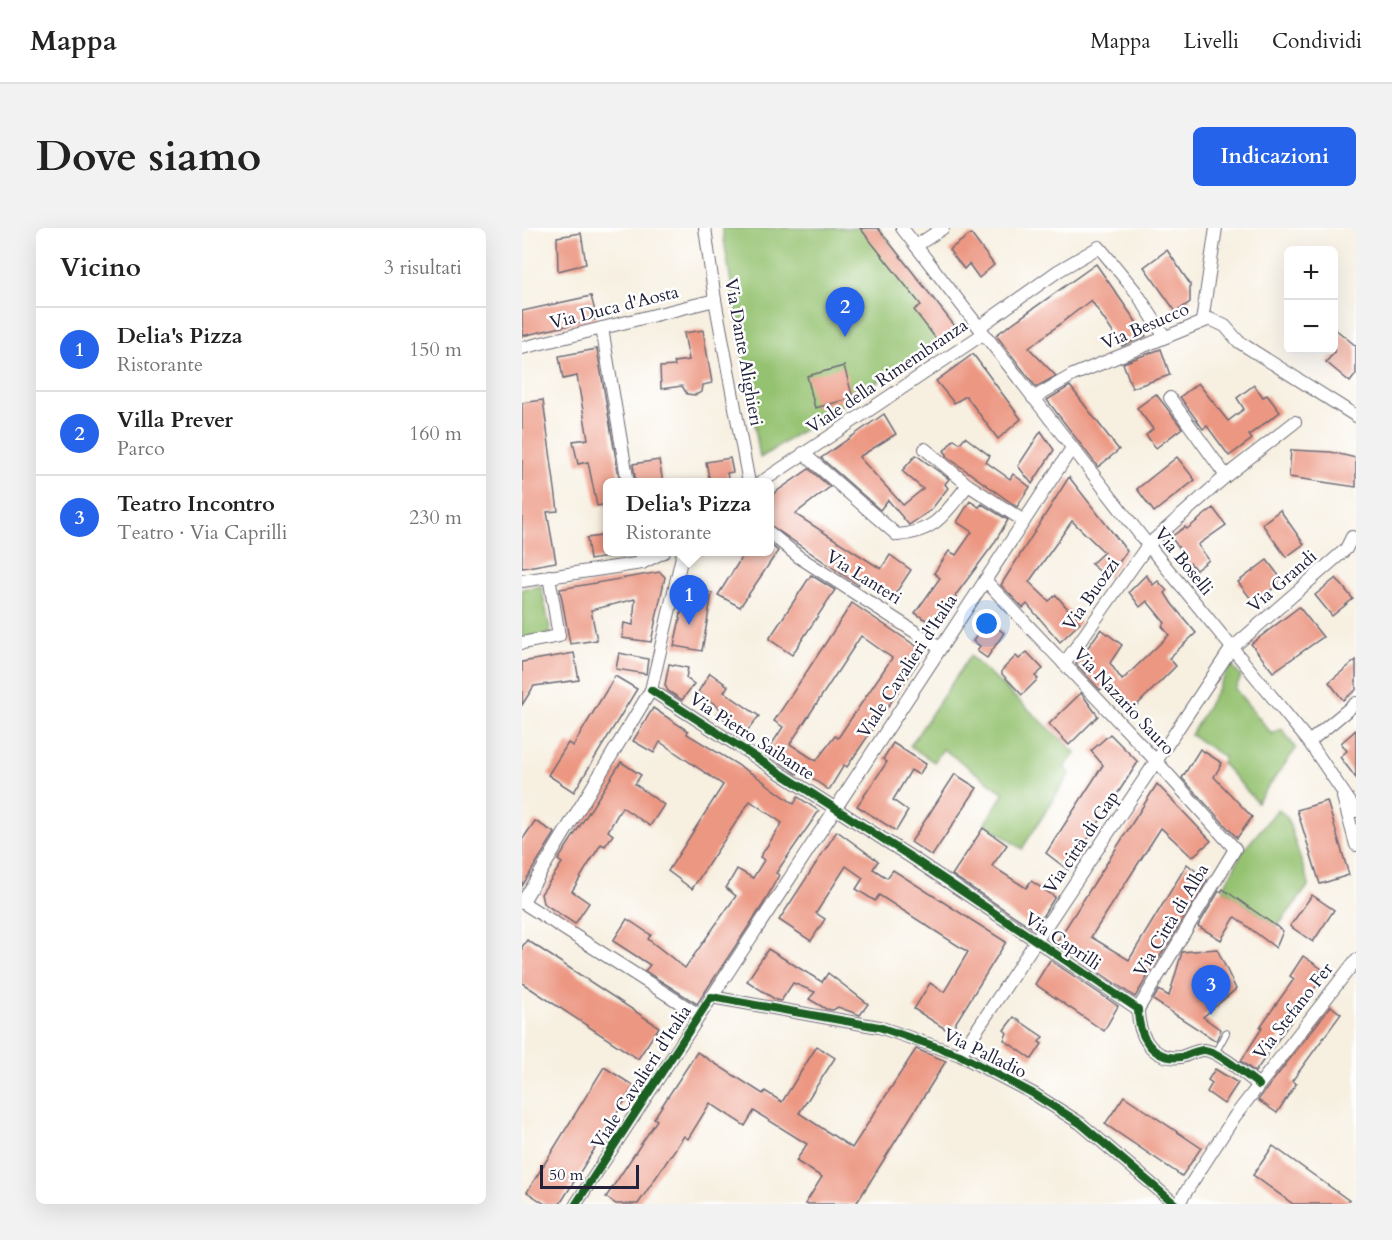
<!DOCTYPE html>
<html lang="it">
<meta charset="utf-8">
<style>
:root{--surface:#fff;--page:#f2f2f2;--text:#222;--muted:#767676;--line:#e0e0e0;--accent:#2563eb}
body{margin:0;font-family:Cardo,serif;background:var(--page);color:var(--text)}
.controls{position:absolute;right:18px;top:18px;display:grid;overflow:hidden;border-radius:9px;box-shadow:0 6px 24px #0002}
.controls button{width:54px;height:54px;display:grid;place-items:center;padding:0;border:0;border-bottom:2px solid var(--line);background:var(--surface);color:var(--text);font:30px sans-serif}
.scale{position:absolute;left:18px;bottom:15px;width:99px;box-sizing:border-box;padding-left:6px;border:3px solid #22223b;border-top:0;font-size:16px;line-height:21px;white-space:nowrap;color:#22223b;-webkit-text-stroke:4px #fff;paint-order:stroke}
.you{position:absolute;left:465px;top:396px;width:21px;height:21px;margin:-15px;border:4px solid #fff;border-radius:50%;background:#1a73e8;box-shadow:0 0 0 9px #1a73e833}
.badge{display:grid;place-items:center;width:39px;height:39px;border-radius:50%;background:var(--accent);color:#fff;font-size:20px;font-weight:700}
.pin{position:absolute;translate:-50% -50px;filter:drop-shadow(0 2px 3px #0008)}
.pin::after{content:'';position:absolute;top:32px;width:21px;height:18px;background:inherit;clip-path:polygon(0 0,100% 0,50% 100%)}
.popup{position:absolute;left:81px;top:250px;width:171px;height:78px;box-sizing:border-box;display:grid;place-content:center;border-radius:9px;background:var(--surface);filter:drop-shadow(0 2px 4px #0005);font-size:20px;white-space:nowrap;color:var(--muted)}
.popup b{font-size:22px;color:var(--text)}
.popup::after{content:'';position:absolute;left:50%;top:100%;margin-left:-12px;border:12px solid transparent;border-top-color:var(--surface)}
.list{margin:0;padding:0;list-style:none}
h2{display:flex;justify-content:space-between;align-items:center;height:78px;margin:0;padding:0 24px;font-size:26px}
h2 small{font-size:20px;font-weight:400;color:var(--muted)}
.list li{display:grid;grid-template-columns:39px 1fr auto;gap:18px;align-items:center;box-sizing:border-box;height:84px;padding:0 24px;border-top:2px solid var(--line)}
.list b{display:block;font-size:22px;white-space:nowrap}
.list p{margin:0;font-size:20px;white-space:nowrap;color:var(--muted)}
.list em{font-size:20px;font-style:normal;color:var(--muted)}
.map{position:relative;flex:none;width:834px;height:976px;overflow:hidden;border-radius:9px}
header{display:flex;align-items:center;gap:36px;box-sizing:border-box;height:84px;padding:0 30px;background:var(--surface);border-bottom:2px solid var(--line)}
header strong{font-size:28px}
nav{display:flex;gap:33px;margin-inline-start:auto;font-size:21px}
.intro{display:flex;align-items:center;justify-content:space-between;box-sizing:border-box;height:144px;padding:0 36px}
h1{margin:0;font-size:42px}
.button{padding:15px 27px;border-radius:9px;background:var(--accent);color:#fff;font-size:21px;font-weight:700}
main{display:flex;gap:36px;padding:0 36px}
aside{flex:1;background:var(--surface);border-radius:9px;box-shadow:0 6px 24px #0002}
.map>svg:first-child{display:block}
.green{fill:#95c271;stroke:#5c7256;stroke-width:1.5}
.building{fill:#ec9782;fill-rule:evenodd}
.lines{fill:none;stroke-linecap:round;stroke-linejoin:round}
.lane-casing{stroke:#6d6a75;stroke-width:8}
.street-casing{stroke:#6d6a75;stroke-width:14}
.lane{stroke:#fff;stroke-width:6}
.street{stroke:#fff;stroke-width:12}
.cycleway-casing{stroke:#fff;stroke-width:11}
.cycleway{stroke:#1b5e20;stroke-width:8}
.labels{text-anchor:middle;stroke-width:5;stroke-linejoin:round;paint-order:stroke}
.street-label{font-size:18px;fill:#22223b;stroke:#fff}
</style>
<header>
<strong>Mappa</strong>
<nav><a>Mappa</a><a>Livelli</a><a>Condividi</a></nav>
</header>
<div class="intro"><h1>Dove siamo</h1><a class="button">Indicazioni</a></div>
<main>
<aside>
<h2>Vicino<small>3 risultati</small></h2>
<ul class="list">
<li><span class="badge">1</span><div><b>Delia's Pizza</b><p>Ristorante</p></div><em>150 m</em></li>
<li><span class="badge">2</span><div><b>Villa Prever</b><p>Parco</p></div><em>160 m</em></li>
<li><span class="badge">3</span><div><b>Teatro Incontro</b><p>Teatro · Via Caprilli</p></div><em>230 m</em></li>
</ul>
</aside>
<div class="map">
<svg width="834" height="976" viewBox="0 0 834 976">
<rect width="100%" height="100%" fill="#fff"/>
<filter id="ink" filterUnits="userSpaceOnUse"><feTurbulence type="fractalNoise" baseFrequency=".0167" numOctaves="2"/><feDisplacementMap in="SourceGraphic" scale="12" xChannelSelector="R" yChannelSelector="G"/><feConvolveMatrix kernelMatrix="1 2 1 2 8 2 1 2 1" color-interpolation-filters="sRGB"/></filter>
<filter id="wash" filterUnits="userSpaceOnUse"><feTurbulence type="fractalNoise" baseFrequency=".008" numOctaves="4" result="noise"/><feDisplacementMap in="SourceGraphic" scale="24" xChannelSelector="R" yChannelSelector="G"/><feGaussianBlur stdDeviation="1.35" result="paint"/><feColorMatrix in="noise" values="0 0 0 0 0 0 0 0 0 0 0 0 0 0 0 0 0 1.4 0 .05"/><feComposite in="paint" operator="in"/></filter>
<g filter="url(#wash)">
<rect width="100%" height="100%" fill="#f7f0e1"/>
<g class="green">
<path d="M200,0H356L436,102L238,230Z"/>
<path d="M19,358L29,406L0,412V361Z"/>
<path d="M448,428L554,525L542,539L548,545L500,621L463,595L482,565L421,521L412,534L388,518Z"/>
<path d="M709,437L719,449L713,461L750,506L760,501L774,521L735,574L700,535L702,529L669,507Z"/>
<path d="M756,581L765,589L787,657L755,699L701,661L721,623Z"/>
</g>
<g id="blocks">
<g class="building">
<path d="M338,0H356L436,102L418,116L392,82L399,77Z"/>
<path d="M59,5L64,36L36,43L35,9Z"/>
<path d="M449,6L472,37L457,50L447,36L442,41L427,22Z"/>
<path d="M645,22L668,56V74L654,84L622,39Z"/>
<path d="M574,36L624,108L600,118L569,72L507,120L534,148L514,159L474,107Z"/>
<path d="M69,68L75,91L0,108V83Z"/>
<path d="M812,100L834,118V146L828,154L804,134L812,125Z"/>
<path d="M181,102L190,155L181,157L180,164L173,167L165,166L160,158L139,161L138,139L153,138L152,134L167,132L162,105Z"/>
<path d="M75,121L98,255H86V276L75,278L66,234L56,236L51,213L66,211L55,148L41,151L37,128Z"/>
<path d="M639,121L648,147L610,160L601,135Z"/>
<path d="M451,126L499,191L476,211L444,168L432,175L414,153Z"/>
<path d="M322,138L331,170L293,180L285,148Z"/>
<path d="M676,155L706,193L722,181L715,170L732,157L741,169L745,167L758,184L727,207L730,211L707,228L685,198L681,201L658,169Z"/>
<path d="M548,158L597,222L576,239L525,172Z"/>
<path d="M634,166L660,200L634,220L624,207L631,201L615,180Z"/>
<path d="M21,172L36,283L25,284L34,334L0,340V175Z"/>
<path d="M362,186L374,206L337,229L381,277L401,261L380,243L394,227L427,251L423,256L426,260L409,282L387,297L366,272L358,282L299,230Z"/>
<path d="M519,203L532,222L510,256L496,238Z"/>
<path d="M443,209L468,228L464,234L488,251L491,246L508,259L495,279L424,228L425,226L422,223L432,211L438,215Z"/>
<path d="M769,222L809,224L834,230V259L767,249Z"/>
<path d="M655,229L673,252L632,284L615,261Z"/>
<path d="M208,230L211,244L205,245L207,255H188L184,234Z"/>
<path d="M137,232L141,255H114L111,236Z"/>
<path d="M287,241L308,259L273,286L359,341L368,327L389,342L369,372L339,352L336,357L248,297V268Z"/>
<path d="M547,249L605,323L586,350L569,336L582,324L550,293L507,354L527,373L534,367L558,395L538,414L505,376L501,380L479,357Z"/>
<path d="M448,273L457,279L460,276L486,292L471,317L433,368L436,371L427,384L422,382L413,398L393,385L418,350L412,345L427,323L434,327L450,304L435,294Z"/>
<path d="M691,280L704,297L676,317L687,332L674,342L668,335L662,340L656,331L662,327L649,309L663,299L665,301Z"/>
<path d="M758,282L782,316L764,329L740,296Z"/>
<path d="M86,307V329L68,332L65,310Z"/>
<path d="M248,316L256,323L218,379L196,367L223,324H248Z"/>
<path d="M745,332L761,353L732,375L716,354Z"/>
<path d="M138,344L143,349L129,414L100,410L102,395L111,397L113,371L69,382L75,412L48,416L38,361Z"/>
<path d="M289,347L313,362L270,427L247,411Z"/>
<path d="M624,347L631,357L636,353L645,363L643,365L650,376L674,405L647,430L654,438L608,484L582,459L578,462L554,436L579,401L600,417L588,435L600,452L647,407L640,398L643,395L625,373L618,379L607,364Z"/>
<path d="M814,350L831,371L810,388L793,367Z"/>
<path d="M165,358L190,365L180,423L152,418Z"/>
<path d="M330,375L403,424L325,539L322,537L307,562L278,542L275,546L244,525L261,499L252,493ZM339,408L370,430L316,510L313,508L294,533L268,516Z"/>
<path d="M777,379L801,409L751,444L729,416Z"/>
<path d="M460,389L482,405L465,430L455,423L458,418L451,413L459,402L454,399Z"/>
<path d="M505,424L521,441L513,448L516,451L500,467L480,446V442L494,428L497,431Z"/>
<path d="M52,425L57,452L12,458L0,477V434Z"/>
<path d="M97,425L126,431L124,446L94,441Z"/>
<path d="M834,432V462L821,472L807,454Z"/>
<path d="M147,436L166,440L164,450L172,456L160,472L146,463L143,457Z"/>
<path d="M188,445L206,458L202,464L237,488L223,506L195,486L199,481L176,464Z"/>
<path d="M93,448L115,461L52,564L26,547L46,515L51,518Z"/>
<path d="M559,465L576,488L547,517L527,496Z"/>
<path d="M131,480L166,503L165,506L234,548L272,576L276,569L297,583L254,645L257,647L240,678L175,776L123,743L128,737L91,713L105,691L129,707L126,711L163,740L214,668L204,660L215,641L231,650L242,632L238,629L260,595L228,573L170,661L146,643L201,557L138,514L132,525L111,513Z"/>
<path d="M834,502V550L818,529L825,523L819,515Z"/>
<path d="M588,506L616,534L546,642L524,625L581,537L569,523Z"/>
<path d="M371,515L404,536L397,547L389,542L371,572L386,583L374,603L335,578L365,534L361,531Z"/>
<path d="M678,521L700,535L692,549L730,589L715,610L660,550Z"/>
<path d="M99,534L119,547L113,556L142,577L128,598L100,579L86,603L91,607L83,618L79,616L50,663L67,675L53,696L21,675L19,666L40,635L36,632Z"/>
<path d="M433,546L455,560L410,628L389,614Z"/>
<path d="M635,556L689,613L670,629L639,600L569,709L607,732L665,636L685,652L613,769L534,715Z"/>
<path d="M805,573L827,647L798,656L775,582Z"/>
<path d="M13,593L33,605L0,658V612Z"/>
<path d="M461,600L485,617L470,638L504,660L509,653L533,669L512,701L430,647Z"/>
<path d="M315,603L356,633L351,641L365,650L371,642L484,714L428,804L392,781L408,755L422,764L446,724L357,667L353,673L334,661L341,650L324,638L294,685L303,691L289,713L257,692Z"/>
<path d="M701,661L761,703L754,720L713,689L699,712L676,698L697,663L699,664Z"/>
<path d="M790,667L812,682L791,714L768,698Z"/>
<path d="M5,712L137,799L116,831L0,755V719Z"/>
<path d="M246,721L300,754L306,745L346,776L338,787L316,779L311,782L304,781L287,771L293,764L271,755L259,773L254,772L225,753Z"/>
<path d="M695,721L714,761L681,789L699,802L694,813L631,772L637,762L647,768L660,724Z"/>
<path d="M781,728L800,741L796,747L800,750L733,844L719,833L740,800L738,799L772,751L768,748Z"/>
<path d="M528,732L596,778L582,803L513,756Z"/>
<path d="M809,778L819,786L770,853L774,856L755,885L736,872Z"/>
<path d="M492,789L521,809L517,814L520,816L510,831L482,812L485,805L482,802Z"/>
<path d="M295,818L313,830L277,885L330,920L394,821L424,833L334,976H283L300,949L274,933L285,916L232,883L223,898L188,875L166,911L162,908L116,976H94L84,969L135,892L132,890L175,824L241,866L243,863L260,874Z"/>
<path d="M82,839L112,858L38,976H23L5,964Z"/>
<path d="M693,841L716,855L702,876L685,864L690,855L686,852Z"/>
<path d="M602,868L679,920L660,948L583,896Z"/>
<path d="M751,918L832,976H771L731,947Z"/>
</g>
</g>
</g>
<g filter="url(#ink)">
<use href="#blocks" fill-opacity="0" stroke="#6d6a75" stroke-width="1.5"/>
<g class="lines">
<defs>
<path id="lane" d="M693,825L704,805"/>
<g id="street">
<path d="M183,0L193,72L227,255"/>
<path d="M380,0L626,317L787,514L834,583"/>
<path d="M394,18L421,0"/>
<path d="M680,93L694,0"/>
<path d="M457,99L536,43L577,19L614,64L643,109"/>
<path d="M80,100L106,255"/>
<path d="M0,120L193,72"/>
<path d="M511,170L551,147L688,91L703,98L717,114L834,188"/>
<path d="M648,170L704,248"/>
<path d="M403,221L446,257"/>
<path d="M281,225L375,307C414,304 423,285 446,257L502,293"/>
<path d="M238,255L461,106"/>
<path d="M248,305L277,329L418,420"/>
<path d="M118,324L120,335"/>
<path d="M463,352L634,533L713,621L616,781"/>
<path d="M0,353L120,335L142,324"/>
<path d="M0,415L37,408L27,348"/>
<path d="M542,436L626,317L704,248L773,194"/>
<path d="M129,462L392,631L616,781C616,806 629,833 659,829C666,827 674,822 682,822C695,822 725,848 737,857"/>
<path d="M787,514L834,475"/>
<path d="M821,569L834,617"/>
<path d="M0,674L177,787"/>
<path d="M0,675L129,462L161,324"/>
<path d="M189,769L357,799L438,827L512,866L558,895L653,976"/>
<path d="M438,827L709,421L824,321L830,309"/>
<path d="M54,976L550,220"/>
<path d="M656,976L713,888L834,732"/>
</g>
</defs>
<use href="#lane" class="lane-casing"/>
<use href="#street" class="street-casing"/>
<use href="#lane" class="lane"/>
<use href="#street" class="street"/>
<defs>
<g id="cycleway">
<path d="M129,462L392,631L616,781C616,806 629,833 659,829C666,827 674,822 682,822C695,822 725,848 737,857"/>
<path d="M54,976L189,769L357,799L438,827L512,866L558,895L653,976"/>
</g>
</defs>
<use href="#cycleway" class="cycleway-casing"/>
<use href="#cycleway" class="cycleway"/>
</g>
</g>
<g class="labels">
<g class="street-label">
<text transform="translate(92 79) rotate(-14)" y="6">Via Duca d'Aosta</text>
<text transform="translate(623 98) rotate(-23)" y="6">Via Besucco</text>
<text transform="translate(222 124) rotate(80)" y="6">Via Dante Alighieri</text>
<text transform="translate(365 148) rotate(-34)" y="6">Viale della Rimembranza</text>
<text transform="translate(662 333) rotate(51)" y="6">Via Boselli</text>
<text transform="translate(342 349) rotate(32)" y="6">Via Lanteri</text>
<text transform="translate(760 353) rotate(-41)" y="6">Via Grandi</text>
<text transform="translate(569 366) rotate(-55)" y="6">Via Buozzi</text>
<text transform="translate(385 438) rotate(-57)" y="6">Viale Cavalieri d'Italia</text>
<text transform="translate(602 473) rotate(47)" y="6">Via Nazario Sauro</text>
<text transform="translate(230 508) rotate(33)" y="6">Via Pietro Saibante</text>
<text transform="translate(559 614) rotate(-56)" y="6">Via città di Gap</text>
<text transform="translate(649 692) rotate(-59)" y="6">Via Città di Alba</text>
<text transform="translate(541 713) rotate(34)" y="6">Via Caprilli</text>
<text transform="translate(771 783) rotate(-52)" y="6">Via Stefano Fer</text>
<text transform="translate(463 825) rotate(26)" y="6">Via Palladio</text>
<text transform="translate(119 849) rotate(-57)" y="6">Viale Cavalieri d'Italia</text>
</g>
</g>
</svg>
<div class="controls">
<button>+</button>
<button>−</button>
</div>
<div class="scale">50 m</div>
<div class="you"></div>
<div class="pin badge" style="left:167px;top:397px">1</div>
<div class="popup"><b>Delia's Pizza</b>Ristorante</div>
<div class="pin badge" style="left:323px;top:109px">2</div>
<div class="pin badge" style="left:689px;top:787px">3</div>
</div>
</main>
